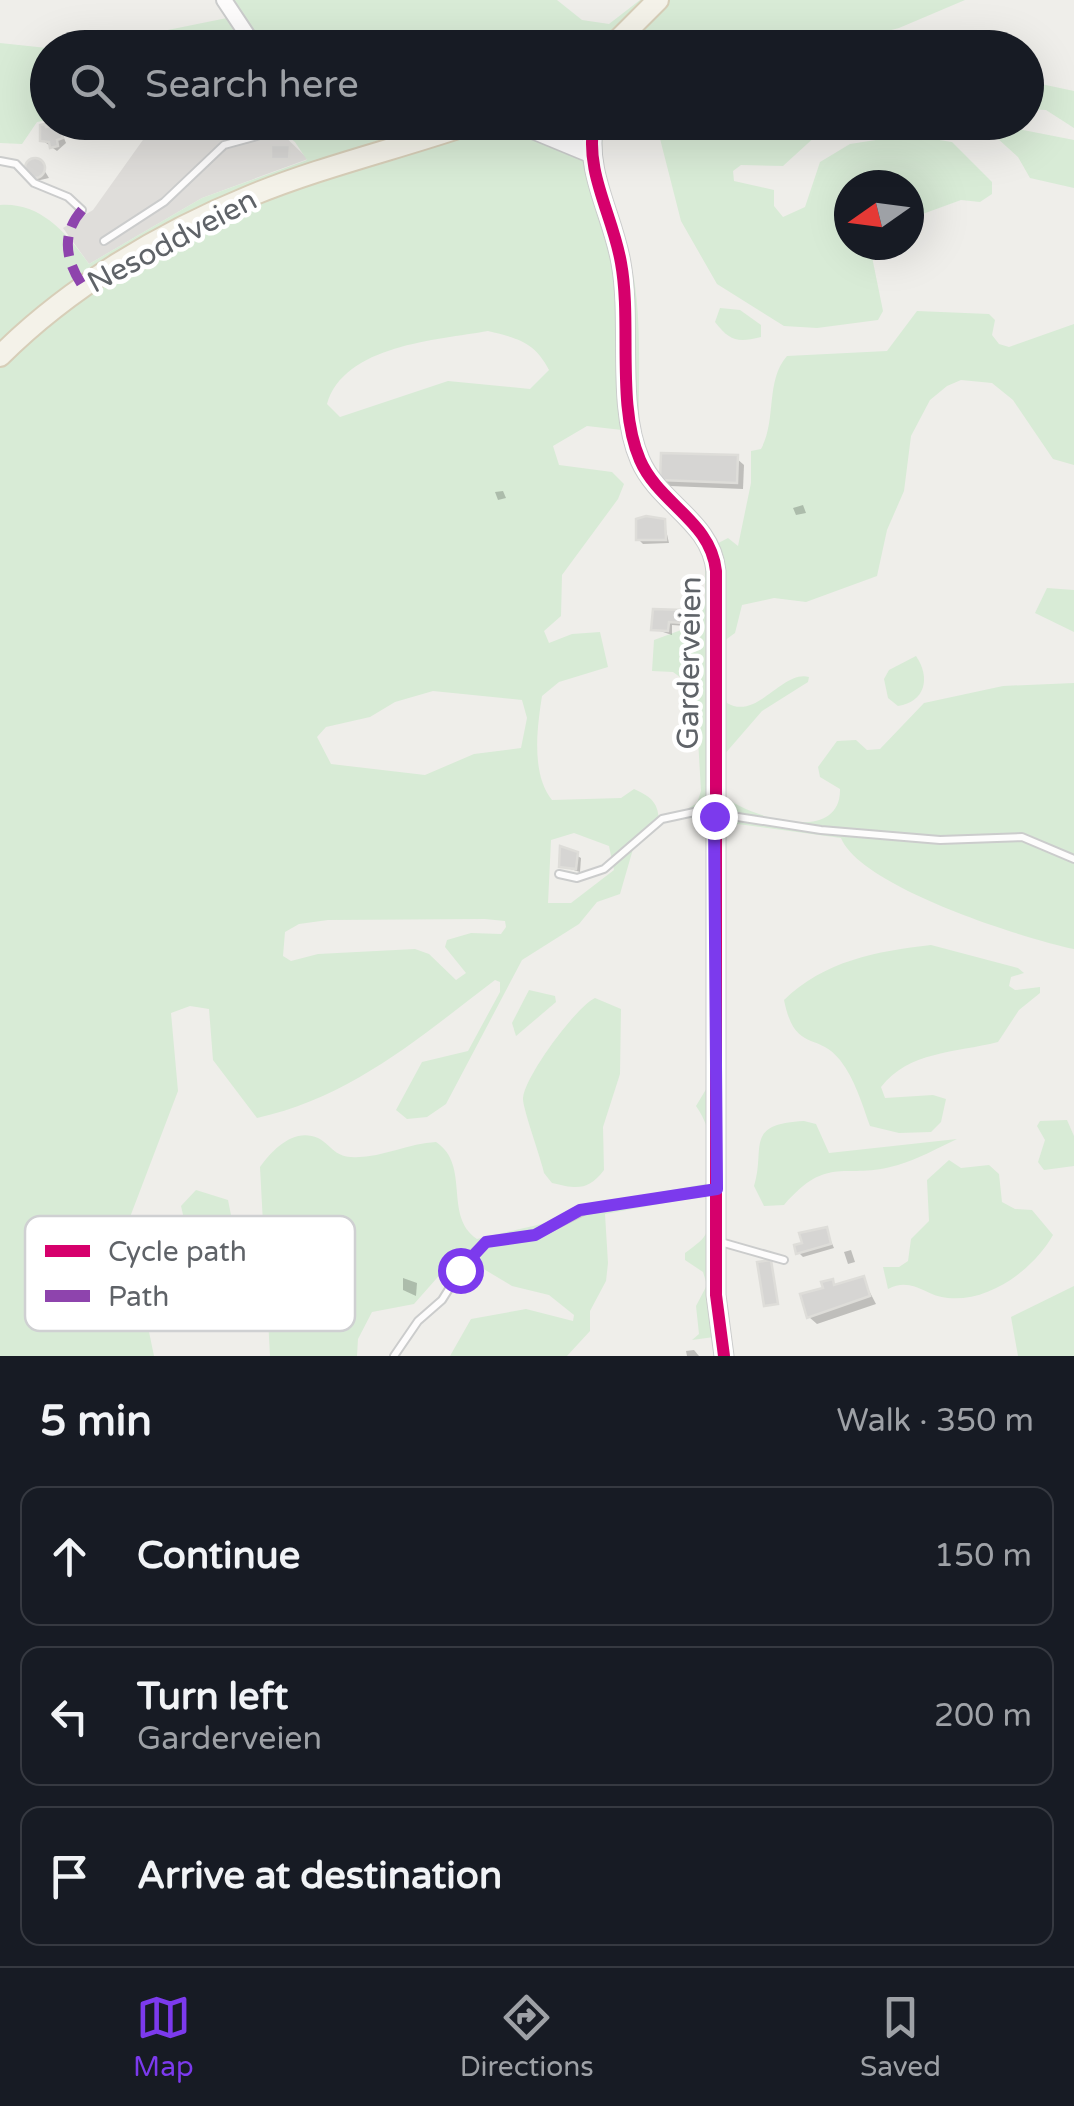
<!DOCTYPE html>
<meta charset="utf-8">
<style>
:root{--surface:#171b24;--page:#20242c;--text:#f1f3f6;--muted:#9ea1a6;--line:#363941;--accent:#7c3aed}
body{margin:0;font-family:"Varela Round",sans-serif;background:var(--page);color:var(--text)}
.compass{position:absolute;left:834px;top:170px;width:90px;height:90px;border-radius:50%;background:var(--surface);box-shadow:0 10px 40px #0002;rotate:256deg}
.stop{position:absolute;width:30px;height:30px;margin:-22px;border:8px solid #7c3aed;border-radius:50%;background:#fff}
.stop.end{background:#7c3aed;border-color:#fff;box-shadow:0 2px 10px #0008}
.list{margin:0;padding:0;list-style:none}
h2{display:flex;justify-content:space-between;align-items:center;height:130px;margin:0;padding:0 40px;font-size:42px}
h2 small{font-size:32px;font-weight:400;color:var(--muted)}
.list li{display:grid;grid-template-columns:65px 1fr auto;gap:30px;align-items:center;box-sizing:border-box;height:140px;margin:0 20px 20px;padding:0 20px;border:2px solid var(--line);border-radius:20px}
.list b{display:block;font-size:38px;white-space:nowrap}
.list p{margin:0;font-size:32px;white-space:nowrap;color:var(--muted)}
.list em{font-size:32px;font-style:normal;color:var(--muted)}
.icon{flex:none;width:55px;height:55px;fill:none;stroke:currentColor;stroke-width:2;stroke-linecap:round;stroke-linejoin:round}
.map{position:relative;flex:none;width:1074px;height:1356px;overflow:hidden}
.search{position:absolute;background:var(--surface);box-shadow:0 10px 40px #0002;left:30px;right:30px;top:30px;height:110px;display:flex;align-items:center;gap:25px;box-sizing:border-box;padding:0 35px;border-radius:55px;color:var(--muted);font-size:38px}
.sheet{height:610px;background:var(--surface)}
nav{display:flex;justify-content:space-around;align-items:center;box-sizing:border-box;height:140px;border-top:2px solid var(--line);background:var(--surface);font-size:28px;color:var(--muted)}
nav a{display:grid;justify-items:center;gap:5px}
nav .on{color:var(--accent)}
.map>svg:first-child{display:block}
.industrial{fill:#dfddda}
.green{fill:#d8ebd6;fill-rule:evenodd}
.shadow{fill:#0003}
.building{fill:#d6d5d3;stroke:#deddd9;stroke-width:2.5}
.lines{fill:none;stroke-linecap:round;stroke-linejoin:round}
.service-casing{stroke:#cbcccc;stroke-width:10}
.minor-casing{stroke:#cbcccc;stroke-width:18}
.tertiary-casing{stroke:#cbcccc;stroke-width:21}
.primary-casing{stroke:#d7ceb8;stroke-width:24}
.service{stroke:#fdfcfc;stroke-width:6}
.minor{stroke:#fdfcfc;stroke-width:14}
.tertiary{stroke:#fdfcfc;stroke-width:18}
.primary{stroke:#f4f2e9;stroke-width:20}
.quiet{stroke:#8e44ad;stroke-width:10;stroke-dasharray:20 10;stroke-linecap:butt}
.cycleway-casing{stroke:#fff;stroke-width:19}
.cycleway{stroke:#d6006c;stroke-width:12}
.route{stroke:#7c3aed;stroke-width:12}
.labels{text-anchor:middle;stroke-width:9;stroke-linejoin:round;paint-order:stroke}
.street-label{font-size:30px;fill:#5f6368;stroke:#fff}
.key{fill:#fff;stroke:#cfd0d2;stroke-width:2.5}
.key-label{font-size:28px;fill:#5f6368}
</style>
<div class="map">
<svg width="1074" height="1356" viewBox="0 0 1074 1356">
<rect width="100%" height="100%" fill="#efeeea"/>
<path class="industrial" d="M155,123H271L308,159L202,198L89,264L63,228L93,210Z"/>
<g class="green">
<path d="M221,0H557L582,20L609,24L640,0H965L899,28L822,48H79L227,18Z"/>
<path d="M0,43L47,48V120L37,122L22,144L0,143Z"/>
<path d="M1027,81L1074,91V128L1046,110L1027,109Z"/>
<path d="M271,123H604C595,176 624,226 634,279C642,328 638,383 639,433L643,443L626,447L622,430L587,426L553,446L559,465L612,472L624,484L618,499L562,575L561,616L544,631L549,643L572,634L600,632L608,667L559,682L542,696C537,728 531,774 552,800L621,798L634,789C652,797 659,803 659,824L633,849L620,894L597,902L579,924L522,960L446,1104L427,1117L407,1119L396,1110L422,1062L468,1051L500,992V982L495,980C420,1037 352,1097 257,1118L213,1060L209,1009L190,1006L171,1013L178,1091L127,1225L154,1356H0V205C41,202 67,234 89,264L202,198L307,160L295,142ZM488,331C517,338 535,342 549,370L530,389L448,381L340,417L327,404C344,345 437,340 488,331ZM433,691L522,700L527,718L521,748L474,754L425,775L331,764L317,737L326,727L370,717L395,702ZM574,833L609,846L614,870L571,903H548L551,840ZM328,920L485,919L505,921L506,927L501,934L471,933L447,940L445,947L466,973L456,980L429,954L415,949L318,954L291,961L283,956L285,932L299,924Z"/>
<path d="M656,123H881L818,134L783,166L741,165L733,171L734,181L774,190V206L783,217L805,207L820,162L850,144L908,135L952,142L992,182V194L980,202L961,200L909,219V185H849V245H875L871,252L883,311L878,320L817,328L784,326L717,284L681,221Z"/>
<path d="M1018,129L1074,140V188L1030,178L1018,157L997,138L1000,130Z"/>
<path d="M720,308L740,310L761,325V337C737,343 730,341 715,322Z"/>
<path d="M917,311L989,314L995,320L992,335L999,344L1009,347L1074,324V465L1053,459L1013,400L992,383L961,380L947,386L930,400L911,436L904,491L887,530L877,576L806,602L774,598L742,605L735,633L724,641L722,687L727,703C757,721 782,670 809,677L808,682L762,711L723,756L722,795C748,817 841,846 840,789L820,777L818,767L837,741L856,740L867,750L880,749L924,703L1003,686L1074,683V949C1022,938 861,887 841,838L738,824L721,830L726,1313L714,1337L692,1340L699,1334L696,1306L707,1285L703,1272L685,1260V1253C711,1234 708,1235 709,1202L703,1196L605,1214L608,1263L606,1281L590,1311V1331L567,1356H450L471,1319L526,1309L573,1321L574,1315L549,1295L512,1286L477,1265L444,1270L414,1304L372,1312L358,1339L357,1356H270L260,1167C272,1150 294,1127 318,1138C331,1145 334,1156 351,1157C380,1159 408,1143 436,1142C471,1165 443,1216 477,1239L546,1223L577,1207L705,1184C719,1161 710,1125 696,1106L708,1086L707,830L706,818L693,816L689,808L697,803L701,791L695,688L673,672L652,671L654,640L692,626L705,601V550L728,538L738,546L751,483V451L761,449C777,420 765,381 787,356L887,351Z"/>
<path d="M1047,588L1074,590V632L1035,613Z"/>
<path d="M916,656C931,678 925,702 898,706L888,698L884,679L889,670Z"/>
<path d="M931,945L1018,968L1024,973L1011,977L1009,986L1015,990L1040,987V993L1019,1010L998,1042C955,1053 909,1051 881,1087L885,1098L933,1095L946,1099L941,1122L931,1132L899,1133L870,1126C862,1104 855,1079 840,1060C817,1031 795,1054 784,1000C824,961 877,951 931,945Z"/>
<path d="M529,990L555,996L556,1002L516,1036L512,1023Z"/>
<path d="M595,998L621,1009L620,1074L603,1127L604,1170C588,1191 577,1189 552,1183L544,1173C541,1158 522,1107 523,1098C525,1076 576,1007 595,998Z"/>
<path d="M1067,1120L1074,1136V1166L1044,1170L1038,1162L1045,1140L1037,1126L1040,1121Z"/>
<path d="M804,1121L816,1124L829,1153L957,1139C938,1148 918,1159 898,1165C844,1181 829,1153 784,1205L764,1206L754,1186C766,1148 743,1124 804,1121Z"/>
<path d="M949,1160L961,1168L989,1165L999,1174L1002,1202L1015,1209L1032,1210L1053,1235C1033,1270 989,1302 948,1298C925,1296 912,1276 888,1289L883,1267H899L908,1261L911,1239L929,1221L927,1180Z"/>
<path d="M196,1190L228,1200L232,1220H208L187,1232L181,1206Z"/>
<path d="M170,1252L176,1253C184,1278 201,1310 181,1332L174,1330C161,1313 153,1269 170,1252Z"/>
<path d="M1074,1286V1356H1018L1011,1317Z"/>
</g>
<g class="shadow">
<path d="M59,126L66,143L57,151L42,140Z"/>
<path d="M38,160L49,178L36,181L28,163Z"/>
<path d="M736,458L744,465L743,489L670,486L662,479Z"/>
<path d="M503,491L506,498L498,500L495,492Z"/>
<path d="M803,505L806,513L796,515L793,508Z"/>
<path d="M664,521L669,543L643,544L638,539Z"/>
<path d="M682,613L686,626L672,625V635L654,629Z"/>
<path d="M563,848L581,858L580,872L561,866Z"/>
<path d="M826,1230L834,1248L803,1257L799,1253Z"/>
<path d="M844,1252L851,1250L855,1262L848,1264Z"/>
<path d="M403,1278L417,1283L416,1296L403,1290Z"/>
<path d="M863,1279L876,1304L817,1324L809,1317L832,1282L837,1286Z"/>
<path d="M694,1350L699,1356H687L686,1351Z"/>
</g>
<g class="building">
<path d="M45,124L46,127L59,124L63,138L57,140L58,146L50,148L49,142L40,141V125Z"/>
<path d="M271,145H290L289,159H271Z"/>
<circle cx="35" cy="168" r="10"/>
<path d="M661,453L738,455L737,483L660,480Z"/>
<path d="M646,516L665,519L666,540H636V519Z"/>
<path d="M653,609L683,610L682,623L669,622L668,631L651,630Z"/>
<path d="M560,846L578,852L576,869L559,867Z"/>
<path d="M827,1227L831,1244L796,1254L794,1245L802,1243L799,1233Z"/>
<path d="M771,1260L778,1304L764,1306L757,1262Z"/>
<path d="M864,1276L870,1296L807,1318L800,1294L823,1288L821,1282L833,1279L834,1285Z"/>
</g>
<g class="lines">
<defs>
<g id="service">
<path d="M0,161L16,164L34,183L68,197L82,210"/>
<path d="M104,241L164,202L224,145L257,136"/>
<path d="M559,874L577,878L604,869L662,819L699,811L821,830L940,840L1022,837L1074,859"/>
<path d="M717,1241L784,1260"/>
<path d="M394,1356L418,1321L442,1300L469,1257L486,1242L535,1235L587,1209L716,1189"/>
</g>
<path id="minor" d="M224,0L256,48"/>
<g id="tertiary">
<path d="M515,122L590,153"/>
<path d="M594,122C584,172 613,215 621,263C632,323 616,405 640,460C659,504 711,521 716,571V1295L724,1356"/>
</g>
<g id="primary">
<path d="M610,48L658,0"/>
<path d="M0,356C68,288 161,232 250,196C323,166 401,148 476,122"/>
</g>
</defs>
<use href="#service" class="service-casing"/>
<use href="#minor" class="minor-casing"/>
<use href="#tertiary" class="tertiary-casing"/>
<use href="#primary" class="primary-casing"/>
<use href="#service" class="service"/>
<use href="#minor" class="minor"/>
<use href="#tertiary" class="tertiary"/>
<use href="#primary" class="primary"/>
<path class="quiet" d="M82,210C60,235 66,262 84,288"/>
<defs>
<path id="cycleway" d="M594,122C584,172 613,215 621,263C632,323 616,405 640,460C659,504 711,521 716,571V1295L724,1356"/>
</defs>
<use href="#cycleway" class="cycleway-casing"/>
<use href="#cycleway" class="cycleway"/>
</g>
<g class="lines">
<path class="route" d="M460,1270L486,1242L535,1235L580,1210L717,1189L714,816"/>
</g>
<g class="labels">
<g class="street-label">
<text transform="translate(172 241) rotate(-28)" y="10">Nesoddveien</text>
<text transform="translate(689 663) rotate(-89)" y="10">Garderveien</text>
</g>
</g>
<rect x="25" y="1216" width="330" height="115" rx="15" class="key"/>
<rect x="45" y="1245" width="45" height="12" fill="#d6006c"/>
<rect x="45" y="1290" width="45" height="12" fill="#8e44ad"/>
<g class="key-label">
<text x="108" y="1261">Cycle path</text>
<text x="108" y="1306">Path</text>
</g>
</svg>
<svg class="compass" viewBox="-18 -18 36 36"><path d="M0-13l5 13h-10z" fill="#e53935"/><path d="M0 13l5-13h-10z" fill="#9ea1a6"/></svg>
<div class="stop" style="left:460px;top:1270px"></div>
<div class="stop end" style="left:714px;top:816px"></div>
<div class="search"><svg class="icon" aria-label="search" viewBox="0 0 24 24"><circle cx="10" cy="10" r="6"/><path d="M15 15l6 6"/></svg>Search here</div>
</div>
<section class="sheet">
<h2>5 min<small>Walk · 350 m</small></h2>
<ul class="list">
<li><svg class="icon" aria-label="ahead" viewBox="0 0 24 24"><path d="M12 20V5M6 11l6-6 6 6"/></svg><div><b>Continue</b></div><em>150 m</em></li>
<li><svg class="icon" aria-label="left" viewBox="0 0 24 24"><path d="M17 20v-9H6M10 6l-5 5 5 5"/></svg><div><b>Turn left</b><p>Garderveien</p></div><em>200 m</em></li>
<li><svg class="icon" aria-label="arrive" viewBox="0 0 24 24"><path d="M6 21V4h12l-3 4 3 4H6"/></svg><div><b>Arrive at destination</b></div></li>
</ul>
</section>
<nav>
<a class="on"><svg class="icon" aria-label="map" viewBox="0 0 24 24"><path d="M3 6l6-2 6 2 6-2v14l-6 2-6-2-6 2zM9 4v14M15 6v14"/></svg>Map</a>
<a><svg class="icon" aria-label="directions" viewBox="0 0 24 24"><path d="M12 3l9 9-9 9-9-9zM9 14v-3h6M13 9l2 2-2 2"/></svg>Directions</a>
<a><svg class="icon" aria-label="saved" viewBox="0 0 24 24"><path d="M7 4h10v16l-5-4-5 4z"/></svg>Saved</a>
</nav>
